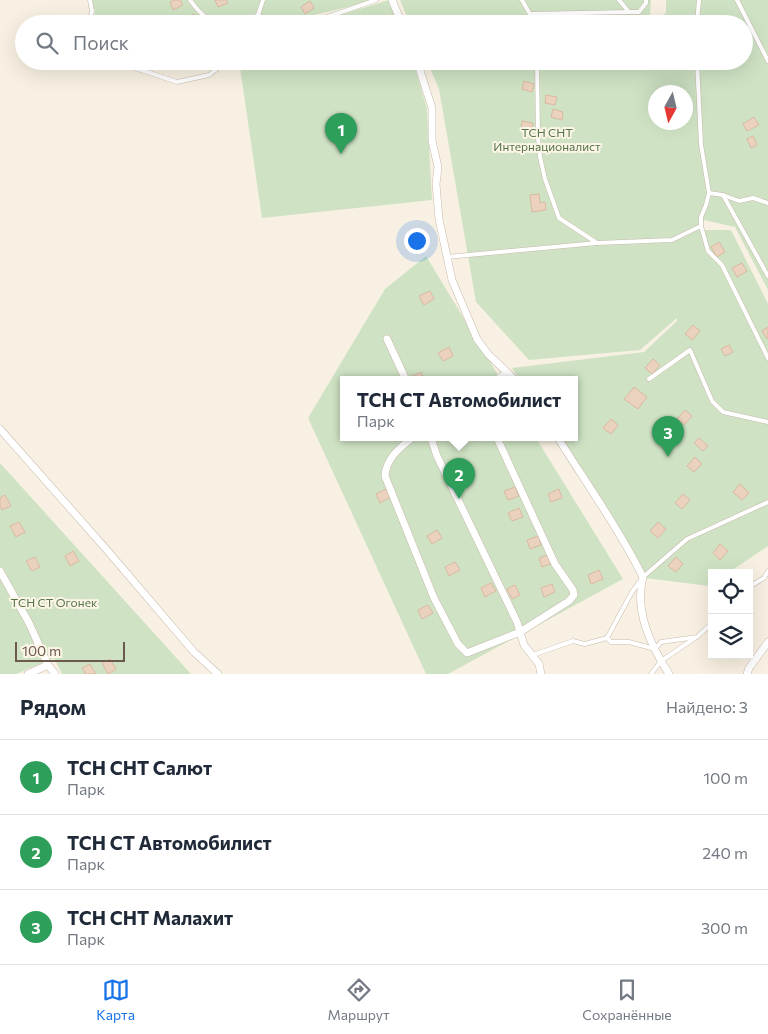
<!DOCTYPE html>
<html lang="ru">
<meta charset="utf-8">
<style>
:root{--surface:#fff;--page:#f6f6f7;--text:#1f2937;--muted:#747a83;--line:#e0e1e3;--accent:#1a73e8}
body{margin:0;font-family:Commissioner,sans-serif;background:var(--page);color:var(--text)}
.controls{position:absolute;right:15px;bottom:15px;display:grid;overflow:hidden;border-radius:0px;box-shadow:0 5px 20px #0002}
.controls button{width:45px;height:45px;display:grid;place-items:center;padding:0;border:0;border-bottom:1px solid var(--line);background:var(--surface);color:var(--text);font:25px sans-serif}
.compass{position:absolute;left:648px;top:85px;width:45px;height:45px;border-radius:50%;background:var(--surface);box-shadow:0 5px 20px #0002;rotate:188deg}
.scale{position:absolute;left:15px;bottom:12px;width:110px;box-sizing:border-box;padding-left:5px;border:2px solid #6c594d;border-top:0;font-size:14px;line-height:18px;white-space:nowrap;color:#6c594d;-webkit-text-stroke:4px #fcf5e8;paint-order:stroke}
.you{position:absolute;left:416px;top:240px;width:18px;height:18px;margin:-12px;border:4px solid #fff;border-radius:50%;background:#1a73e8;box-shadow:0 0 0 8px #1a73e833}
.badge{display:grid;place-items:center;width:32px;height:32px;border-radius:50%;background:var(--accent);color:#fff;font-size:16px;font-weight:700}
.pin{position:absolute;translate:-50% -41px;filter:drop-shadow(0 1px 2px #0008)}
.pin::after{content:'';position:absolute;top:26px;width:18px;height:15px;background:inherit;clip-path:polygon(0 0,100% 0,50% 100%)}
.popup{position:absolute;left:340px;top:376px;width:238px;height:65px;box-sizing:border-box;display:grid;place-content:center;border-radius:0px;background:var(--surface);filter:drop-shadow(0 1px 4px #0005);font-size:16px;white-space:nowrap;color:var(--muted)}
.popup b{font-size:19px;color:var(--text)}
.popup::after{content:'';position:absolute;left:50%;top:100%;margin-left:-10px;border:10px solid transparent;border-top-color:var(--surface)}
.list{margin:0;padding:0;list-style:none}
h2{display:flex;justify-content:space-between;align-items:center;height:65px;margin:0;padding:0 20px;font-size:21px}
h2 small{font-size:16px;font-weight:400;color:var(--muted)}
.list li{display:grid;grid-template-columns:32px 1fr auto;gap:15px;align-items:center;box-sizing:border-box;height:75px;padding:0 20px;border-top:1px solid var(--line)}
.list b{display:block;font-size:19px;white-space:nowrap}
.list p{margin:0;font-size:16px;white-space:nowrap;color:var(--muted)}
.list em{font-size:16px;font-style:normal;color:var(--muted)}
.icon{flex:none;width:28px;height:28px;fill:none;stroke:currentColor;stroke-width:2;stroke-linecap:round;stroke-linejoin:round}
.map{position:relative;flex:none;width:768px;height:674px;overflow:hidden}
.search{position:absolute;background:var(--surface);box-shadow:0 5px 20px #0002;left:15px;right:15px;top:15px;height:55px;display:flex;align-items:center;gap:12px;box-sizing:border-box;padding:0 18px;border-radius:28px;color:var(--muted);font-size:19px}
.sheet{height:290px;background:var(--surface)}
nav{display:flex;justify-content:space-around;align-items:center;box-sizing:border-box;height:70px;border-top:1px solid var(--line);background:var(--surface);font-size:14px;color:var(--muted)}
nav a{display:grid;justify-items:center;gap:2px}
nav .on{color:var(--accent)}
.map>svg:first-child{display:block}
.green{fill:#cfe3c4;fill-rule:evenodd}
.building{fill:#ead2be;stroke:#dab9a1}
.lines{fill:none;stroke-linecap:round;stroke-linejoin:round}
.lane-casing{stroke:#c7b9ac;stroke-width:5}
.street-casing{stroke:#c7b9ac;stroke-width:8}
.lane{stroke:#fff;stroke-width:4}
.street{stroke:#fff;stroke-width:7}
.labels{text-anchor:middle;stroke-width:4;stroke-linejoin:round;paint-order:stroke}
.park-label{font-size:12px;fill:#547649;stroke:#fcf5e8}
</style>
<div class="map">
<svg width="768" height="674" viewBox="0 0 768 674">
<rect width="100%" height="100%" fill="#f8f1e3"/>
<g class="green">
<path d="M90,0H378L275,24H93L95,10Z"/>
<path d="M389,0L398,24H310Z"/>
<path d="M400,0H651L650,16L633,17V24H410Z"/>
<path d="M666,0H768V290L735,227L704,220L701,230H731L768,304V546L728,573H712V584L709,586L645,578L556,438H574V380H520L512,368L644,352L677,321V318L640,350L529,360L476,302L439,89L427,61H744V24H647L666,13ZM656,92H686V122H656Z"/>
<path d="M239,61H413L427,109L432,200L262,218Z"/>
<path d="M426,256L501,380H344V438H536L623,579L448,674H426L308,418L385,289Z"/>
<path d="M0,463L191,674H62L54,658L16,674H0Z"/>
</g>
<g class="building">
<path d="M174,0H180L183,5L173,10L170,2Z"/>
<path d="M215,0H226L228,3L218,7Z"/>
<path d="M310,1L314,8L305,14L301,7Z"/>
<path d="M194,14L198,21L188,24L185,18Z"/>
<path d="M524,81L534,84L532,92L522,89Z"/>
<path d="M546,95L557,97L555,105L545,103Z"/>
<path d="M553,109L563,112L562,120L551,117Z"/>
<path d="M754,117L759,125L747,131L743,124Z"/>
<path d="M522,121L533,123L531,131L521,129Z"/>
<path d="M753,136L757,145L751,148L747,139Z"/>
<path d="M539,194L540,203L545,202L546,210L532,212L530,195Z"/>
<path d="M719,242L725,252L717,257L711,247Z"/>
<path d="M742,263L747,271L737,277L732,268Z"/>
<path d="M430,291L434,299L424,305L419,296Z"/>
<path d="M693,325L700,331L692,340L685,334Z"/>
<path d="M768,327V338L767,339L762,331Z"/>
<path d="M729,345L733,352L725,356L721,349Z"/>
<path d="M449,347L453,356L443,361L438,353Z"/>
<path d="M653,359L660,365L652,374L645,368Z"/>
<path d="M421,372L424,380H411L410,377Z"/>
<path d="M634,387L647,397L638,409L624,399Z"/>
<path d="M685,410L692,416L684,425L677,419Z"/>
<path d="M611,419L618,425L611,434L603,428Z"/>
<path d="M669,438L676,444L668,453L661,447Z"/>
<path d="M699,438L708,446L703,451L694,443Z"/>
<path d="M695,457L702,464L694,472L687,466Z"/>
<path d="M740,484L749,493L742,500L733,492Z"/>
<path d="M515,487L519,496L508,500L504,491Z"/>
<path d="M386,489L391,497L380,503L376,494Z"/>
<path d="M559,489L562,498L551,502L548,494Z"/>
<path d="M683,494L690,500L682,509L675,503Z"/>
<path d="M5,495L11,506L2,510L0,506V498Z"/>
<path d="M519,508L523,517L512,521L508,513Z"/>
<path d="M19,522L25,532L16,537L10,526Z"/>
<path d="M658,522L666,529L658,538L650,531Z"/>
<path d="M437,530L442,538L432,544L427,536Z"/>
<path d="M538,536L541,545L530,549L527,540Z"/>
<path d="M720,544L728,551L720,560L713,553Z"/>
<path d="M73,551L79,561L70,566L65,556Z"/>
<path d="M550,554L553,563L542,567L539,558Z"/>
<path d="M35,557L40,567L32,571L26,561Z"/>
<path d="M676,557L683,564L676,572L668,566Z"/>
<path d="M455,562L460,570L449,576L445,567Z"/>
<path d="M599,570L603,579L591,584L588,575Z"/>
<path d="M491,583L496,591L485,597L481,588Z"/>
<path d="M552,584L555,592L544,597L541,588Z"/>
<path d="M515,585L520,595L512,599L507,589Z"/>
<path d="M428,605L433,613L422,619L418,610Z"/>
<path d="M110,659L116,669L108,674L102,663Z"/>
<path d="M90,664L96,674H85L84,671L82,668Z"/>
</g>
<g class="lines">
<defs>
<g id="lane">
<path d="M190,0C197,10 206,20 218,24"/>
<path d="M522,0L530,14L532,24"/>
<path d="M619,0L629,12H639L646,3V0"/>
<path d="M737,0L768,61"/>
<path d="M530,14L629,12"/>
<path d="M258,15L274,24"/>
<path d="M89,24L92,11L90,0"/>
<path d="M243,24L258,15L263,0"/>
<path d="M307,24L376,0"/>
<path d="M697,24L699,0"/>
<path d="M114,61L177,82L209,75L227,61"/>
<path d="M537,61L538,137L540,157L545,179L559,218L597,243"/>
<path d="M697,61L701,144L709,193L706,205L701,217V226L708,251L722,265L768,358"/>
<path d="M709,193L723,195L739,201L753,198L768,203"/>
<path d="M723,195L768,276"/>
<path d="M447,257L597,243L672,240L701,226"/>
<path d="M649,379L690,350L712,401L723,412L768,422"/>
<path d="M749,587L764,578L768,571"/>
<path d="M607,638L632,592L643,577L687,539L768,502"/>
<path d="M533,655L573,641L585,644L607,638L611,642H629L655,649L661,642L697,637L712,623"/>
<path d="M651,674L661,661L695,638"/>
</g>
<g id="street">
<path d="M392,0L402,24"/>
<path d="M417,61L432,108V141L438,167L436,184L439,219L452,280L477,339L488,354L515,380"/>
<path d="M387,339L406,380"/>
<path d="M496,380L507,373"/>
<path d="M0,429L106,549L194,652L218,674"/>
<path d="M412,438C399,448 386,459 385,476L434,598L458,644L467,653L520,632L569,601L574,595L573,590L555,564L497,438"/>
<path d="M431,438L437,456L517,622L524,645L539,664L541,674"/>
<path d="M558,438C587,484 618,528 643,577C634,611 651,646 669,674"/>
<path d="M0,571L29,623L48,665L55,674"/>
<path d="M28,674L48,665"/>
<path d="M747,674L749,668L768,642"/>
</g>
</defs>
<use href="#lane" class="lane-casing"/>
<use href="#street" class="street-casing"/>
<use href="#lane" class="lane"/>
<use href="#street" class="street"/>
</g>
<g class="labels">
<g class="park-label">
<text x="547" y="137">ТСН СНТ<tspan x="547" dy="14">Интернационалист</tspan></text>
<text x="54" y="607">ТСН СТ Огонек</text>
</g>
</g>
</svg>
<div class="controls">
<button><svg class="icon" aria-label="locate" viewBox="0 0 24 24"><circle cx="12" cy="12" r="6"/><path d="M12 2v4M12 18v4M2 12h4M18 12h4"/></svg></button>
<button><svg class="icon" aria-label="layers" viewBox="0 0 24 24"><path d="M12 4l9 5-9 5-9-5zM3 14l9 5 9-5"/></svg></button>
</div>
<svg class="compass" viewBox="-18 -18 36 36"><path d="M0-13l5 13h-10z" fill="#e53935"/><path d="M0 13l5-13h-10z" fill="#747a83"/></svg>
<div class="scale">100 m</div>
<div class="you"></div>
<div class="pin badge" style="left:341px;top:154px;background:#2e9e5b">1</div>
<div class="pin badge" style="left:459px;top:499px;background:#2e9e5b">2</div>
<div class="popup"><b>ТСН СТ Автомобилист</b>Парк</div>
<div class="pin badge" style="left:668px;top:457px;background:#2e9e5b">3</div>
<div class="search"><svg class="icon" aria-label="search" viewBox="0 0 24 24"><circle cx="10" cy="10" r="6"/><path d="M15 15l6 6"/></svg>Поиск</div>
</div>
<section class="sheet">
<h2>Рядом<small>Найдено: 3</small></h2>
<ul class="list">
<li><span class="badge" style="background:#2e9e5b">1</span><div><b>ТСН СНТ Салют</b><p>Парк</p></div><em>100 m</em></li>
<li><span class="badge" style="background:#2e9e5b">2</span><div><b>ТСН СТ Автомобилист</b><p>Парк</p></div><em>240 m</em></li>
<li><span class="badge" style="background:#2e9e5b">3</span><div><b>ТСН СНТ Малахит</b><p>Парк</p></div><em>300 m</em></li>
</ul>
</section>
<nav>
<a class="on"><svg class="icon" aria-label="map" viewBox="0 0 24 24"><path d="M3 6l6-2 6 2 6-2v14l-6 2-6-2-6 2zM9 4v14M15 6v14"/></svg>Карта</a>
<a><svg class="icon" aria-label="directions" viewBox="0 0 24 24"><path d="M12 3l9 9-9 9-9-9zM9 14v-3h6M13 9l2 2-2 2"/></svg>Маршрут</a>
<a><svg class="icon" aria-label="saved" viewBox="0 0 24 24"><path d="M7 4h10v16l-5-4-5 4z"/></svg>Сохранённые</a>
</nav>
